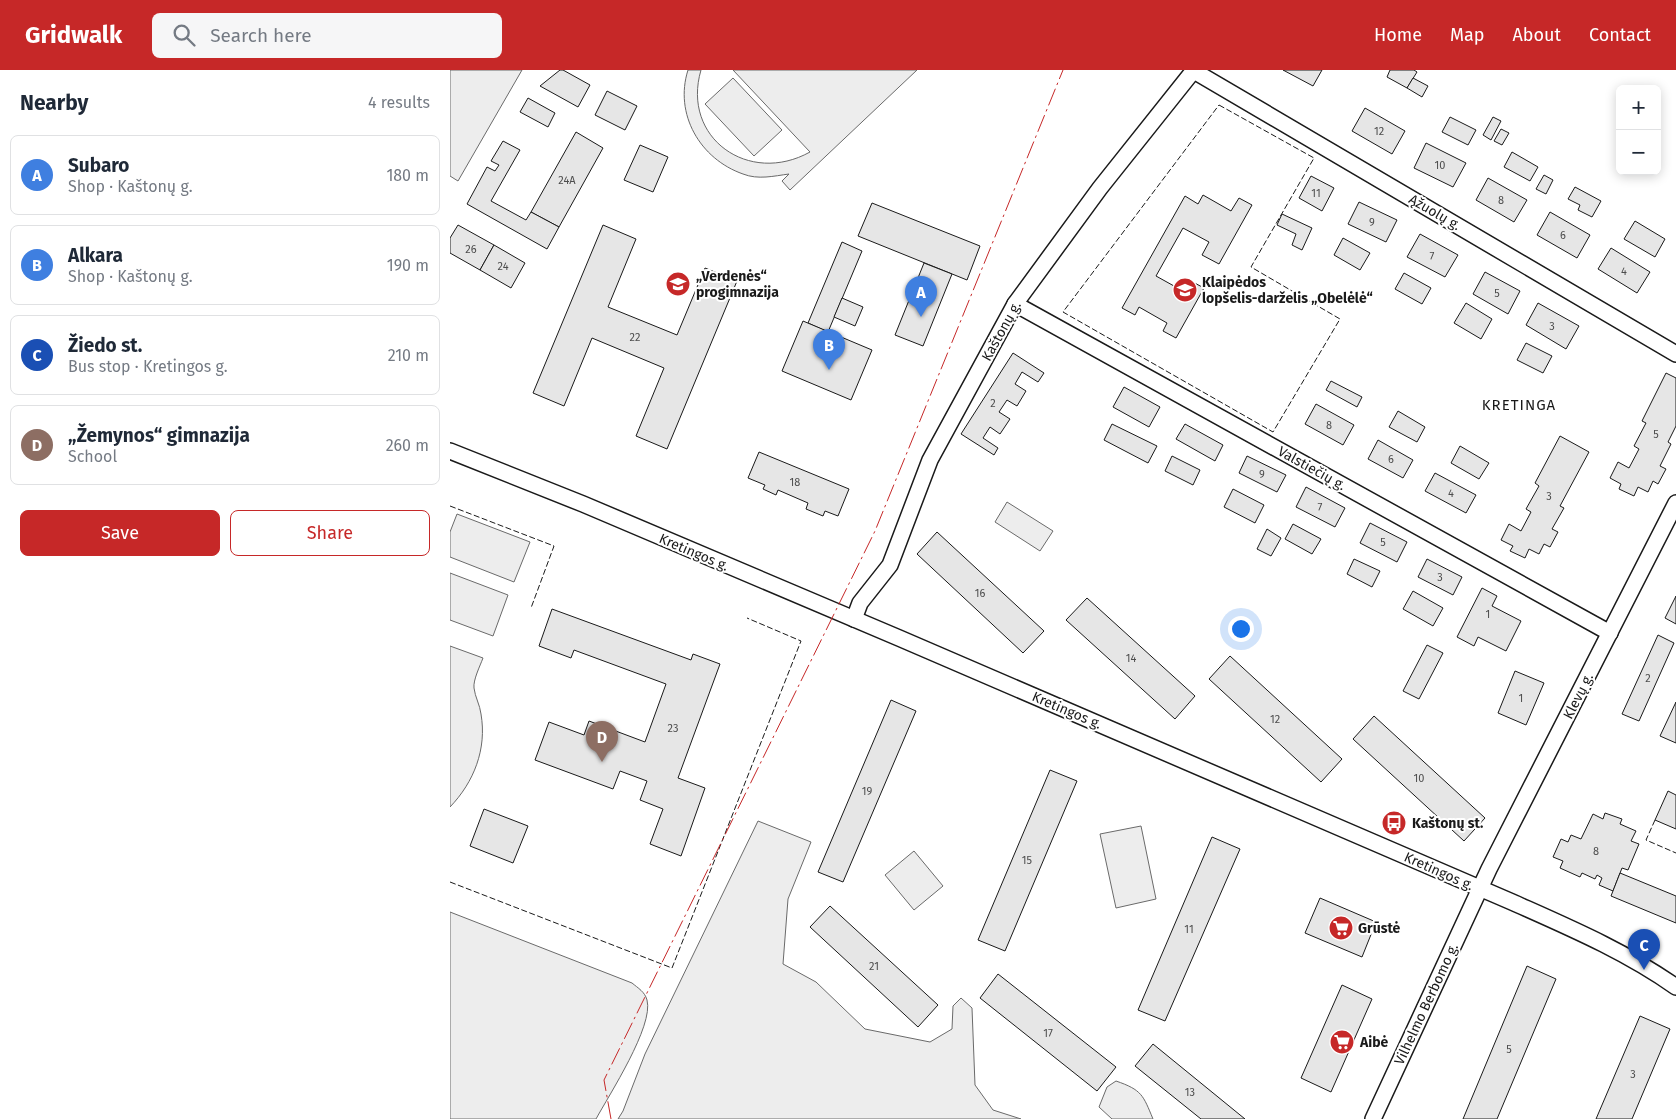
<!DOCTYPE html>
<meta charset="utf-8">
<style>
:root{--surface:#fff;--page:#f6f6f7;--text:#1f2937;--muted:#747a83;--line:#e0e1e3;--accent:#c62828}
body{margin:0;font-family:"Fira Sans",sans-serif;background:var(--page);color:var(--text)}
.controls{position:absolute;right:15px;top:15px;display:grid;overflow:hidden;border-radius:8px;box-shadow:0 2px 12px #0003}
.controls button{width:45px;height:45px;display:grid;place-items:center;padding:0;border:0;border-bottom:1px solid var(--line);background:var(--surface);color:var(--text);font:25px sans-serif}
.you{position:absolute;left:790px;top:558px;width:18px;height:18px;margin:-12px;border:4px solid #fff;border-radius:50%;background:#1a73e8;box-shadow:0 0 0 8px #1a73e833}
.badge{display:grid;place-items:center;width:32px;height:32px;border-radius:50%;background:var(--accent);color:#fff;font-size:16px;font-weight:700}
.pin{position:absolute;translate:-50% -41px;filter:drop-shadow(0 1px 2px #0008)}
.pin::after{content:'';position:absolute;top:26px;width:18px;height:15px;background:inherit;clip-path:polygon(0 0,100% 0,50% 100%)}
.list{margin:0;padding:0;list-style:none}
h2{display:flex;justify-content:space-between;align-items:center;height:65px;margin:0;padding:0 20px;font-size:21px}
h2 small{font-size:16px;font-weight:400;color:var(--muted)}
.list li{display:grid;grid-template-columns:32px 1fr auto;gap:15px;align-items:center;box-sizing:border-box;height:80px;margin:0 10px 10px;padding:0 10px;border:1px solid var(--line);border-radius:8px}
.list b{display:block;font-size:19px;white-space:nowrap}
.list p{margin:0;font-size:16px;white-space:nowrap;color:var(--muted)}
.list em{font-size:16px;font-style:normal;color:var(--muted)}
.actions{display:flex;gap:10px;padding:15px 20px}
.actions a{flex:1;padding:11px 0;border:1px solid var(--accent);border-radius:8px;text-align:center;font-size:18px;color:var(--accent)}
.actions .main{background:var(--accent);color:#fff}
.icon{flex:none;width:28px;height:28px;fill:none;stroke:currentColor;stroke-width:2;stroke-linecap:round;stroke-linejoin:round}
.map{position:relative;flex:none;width:1226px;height:1049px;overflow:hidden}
header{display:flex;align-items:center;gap:30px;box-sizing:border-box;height:70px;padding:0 25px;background:var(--accent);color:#fff}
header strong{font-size:24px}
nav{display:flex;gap:28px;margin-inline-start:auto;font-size:18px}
.search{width:350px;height:45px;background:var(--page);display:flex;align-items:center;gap:12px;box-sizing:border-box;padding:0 18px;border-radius:8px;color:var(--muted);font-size:19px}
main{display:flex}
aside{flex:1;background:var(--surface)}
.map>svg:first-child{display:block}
.green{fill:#ededed;stroke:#6a6a6a}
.building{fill:#e6e6e6;stroke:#1a1a1a}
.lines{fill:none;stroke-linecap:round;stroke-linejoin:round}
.minor-casing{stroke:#1a1a1a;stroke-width:18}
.minor{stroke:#fff;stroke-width:15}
.fence{stroke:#1a1a1a;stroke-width:1;stroke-dasharray:6 2.5;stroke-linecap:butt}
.power{stroke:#c62828;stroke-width:1;stroke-dasharray:18 4 2.5 4;stroke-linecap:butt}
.labels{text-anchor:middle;stroke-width:4;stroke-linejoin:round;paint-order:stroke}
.number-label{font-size:11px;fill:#4d4d4d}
.street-label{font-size:14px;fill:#1a1a1a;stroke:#fff}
.poi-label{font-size:14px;font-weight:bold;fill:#1a1a1a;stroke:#fff;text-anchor:start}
.neighbourhood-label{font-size:15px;letter-spacing:1px;fill:#1a1a1a;stroke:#fff}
</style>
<header>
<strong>Gridwalk</strong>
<div class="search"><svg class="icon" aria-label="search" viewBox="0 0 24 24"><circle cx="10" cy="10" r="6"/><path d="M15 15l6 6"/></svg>Search here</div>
<nav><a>Home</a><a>Map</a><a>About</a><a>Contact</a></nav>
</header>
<main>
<aside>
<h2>Nearby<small>4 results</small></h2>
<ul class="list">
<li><span class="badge" style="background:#3f7fe0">A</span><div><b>Subaro</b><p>Shop · Kaštonų g.</p></div><em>180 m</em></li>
<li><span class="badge" style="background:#3f7fe0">B</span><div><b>Alkara</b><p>Shop · Kaštonų g.</p></div><em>190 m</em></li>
<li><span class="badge" style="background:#1a4fb4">C</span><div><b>Žiedo st.</b><p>Bus stop · Kretingos g.</p></div><em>210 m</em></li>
<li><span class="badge" style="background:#8d6e63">D</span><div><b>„Žemynos“ gimnazija</b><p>School</p></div><em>260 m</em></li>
</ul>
<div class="actions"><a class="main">Save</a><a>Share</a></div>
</aside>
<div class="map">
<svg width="1226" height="1049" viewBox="0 0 1226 1049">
<rect width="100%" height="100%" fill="#fff"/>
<g class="green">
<path d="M0,0H72L8,111L0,106Z"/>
<path d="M238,0H251C231,68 299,116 360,82L283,0H467L340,120L332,111L339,104C324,106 308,110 293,104C250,89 224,44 238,0Z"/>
<path d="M283,8L332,60L304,86L255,34Z"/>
<path d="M557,432L603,461L590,481L545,452Z"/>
<path d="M7,444L80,472L64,512L0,487V462Z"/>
<path d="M0,503L58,525L43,566L0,550Z"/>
<path d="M0,576L33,588C30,596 23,610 24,618C25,627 30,635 31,644C37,679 24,712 0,737Z"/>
<path d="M308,751L361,772L338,829L333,894L366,912L415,959L480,972L502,959L503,936L511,928L522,938L525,1015L543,1040L571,1049H168L173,1041L195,984Z"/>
<path d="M691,756L706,829L666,838L650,764Z"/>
<path d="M464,781L493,816L464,840L435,805Z"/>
<path d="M0,842L182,913C188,918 195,922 197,930C204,956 159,1025 146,1049H0Z"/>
<path d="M666,1011C692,1020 693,1025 703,1049H662L649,1037L657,1017Z"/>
</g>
<g class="building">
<path d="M110,0H113L140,15L128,37L90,16Z"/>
<path d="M833,0H872L863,16Z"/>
<path d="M940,0H964L967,2L957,18L937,7Z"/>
<path d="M963,8L978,16L972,27L957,18Z"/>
<path d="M157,21L187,36L175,60L145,45Z"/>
<path d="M78,28L105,43L98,57L70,42Z"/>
<path d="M915,38L955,61L942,84L902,61Z"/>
<path d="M1000,47L1026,60L1018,75L992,62Z"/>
<path d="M1043,47L1051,51L1041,70L1033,65Z"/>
<path d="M1051,59L1059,63L1052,75L1044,71Z"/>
<path d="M126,62L153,78L109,157L81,142Z"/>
<path d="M53,71L70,80L41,131L76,150L81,142L109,157L97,179L17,134L37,97L45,101L49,95L41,91Z"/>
<path d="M976,73L1016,93L1003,117L964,98Z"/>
<path d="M190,75L218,87L203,122L174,110Z"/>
<path d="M1062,82L1088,97L1080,111L1054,97Z"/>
<path d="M1094,105L1103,110L1096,124L1086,119Z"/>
<path d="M861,106L884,118L872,141L849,128Z"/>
<path d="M1038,108L1077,130L1064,152L1026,130Z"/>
<path d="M1125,117L1151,131L1142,147L1128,140L1130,135L1118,129Z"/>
<path d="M753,125L781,141L789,128L802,135L769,194L752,185L759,172L733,158L706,206L733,221L739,210L754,218L726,268L713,261L717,253L689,237L685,245L672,238L735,126L748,134Z"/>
<path d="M909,132L947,150L936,172L898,154Z"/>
<path d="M422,133L530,176L517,210L408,166Z"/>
<path d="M1100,142L1140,165L1127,188L1087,165Z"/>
<path d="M832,144L862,158L852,180L842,175L846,164L827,155Z"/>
<path d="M1185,151L1215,169L1205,187L1174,169Z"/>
<path d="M8,155L44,175L30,200L0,183V168Z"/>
<path d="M153,155L186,169L158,237L227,265L255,198L287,211L217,379L186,366L214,298L142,268L114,336L83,323Z"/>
<path d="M970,164L1008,185L995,207L957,187Z"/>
<path d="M893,168L920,183L910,200L884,185Z"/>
<path d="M392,172L412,181L378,262L358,253Z"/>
<path d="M44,175L75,193L61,218L30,200Z"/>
<path d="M1161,178L1200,202L1187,223L1148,199Z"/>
<path d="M474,193L502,204L473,276L445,265Z"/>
<path d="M1035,202L1070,221L1058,244L1023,224Z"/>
<path d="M954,203L981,218L972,234L945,219Z"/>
<path d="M392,228L413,237L405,256L384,247Z"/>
<path d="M1016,233L1042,249L1031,269L1004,253Z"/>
<path d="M1088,233L1129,256L1116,279L1076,255Z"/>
<path d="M353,251L422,280L401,330L332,301Z"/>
<path d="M1076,273L1102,286L1093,303L1067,290Z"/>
<path d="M563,283L594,303L588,312L572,302L565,314L576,321L567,336L557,330L549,342L560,349L550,364L540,357L533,368L548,378L544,385L511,364Z"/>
<path d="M1216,303L1226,308V356L1218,372L1221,374L1210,396L1216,399L1208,414L1203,411L1198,422L1188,417L1184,426L1169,419L1171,414L1160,408L1168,392L1179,398L1189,379L1184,376L1196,353L1192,351Z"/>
<path d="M881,311L912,327L907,337L876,320Z"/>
<path d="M674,317L710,337L699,357L663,337Z"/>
<path d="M866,334L904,355L893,375L855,354Z"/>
<path d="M948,341L975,357L967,372L939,357Z"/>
<path d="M662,354L707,376L698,393L654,370Z"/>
<path d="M735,354L773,375L765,391L726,369Z"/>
<path d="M1110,366L1139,382L1110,436L1114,438L1102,459L1108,462L1100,477L1094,474L1089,484L1079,479L1075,488L1060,481L1063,476L1051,470L1059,454L1071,461L1081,442L1076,439L1089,416L1085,413Z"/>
<path d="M928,370L963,390L953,408L918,389Z"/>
<path d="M1010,376L1039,393L1029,409L1001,393Z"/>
<path d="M309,382L399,419L388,446L375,441L373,446L356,439L358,433L328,420L326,425L313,419L315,415L298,408Z"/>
<path d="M722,386L750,400L743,415L715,401Z"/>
<path d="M797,386L836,405L827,422L789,403Z"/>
<path d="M985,403L1026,425L1016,443L975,421Z"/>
<path d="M856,417L895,438L885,457L846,437Z"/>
<path d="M783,419L814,435L805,453L774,437Z"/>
<path d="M920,453L957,472L947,492L910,473Z"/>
<path d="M843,454L871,469L862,484L835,469Z"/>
<path d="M817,459L831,468L821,486L807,479Z"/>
<path d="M487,462L594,561L573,583L467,484Z"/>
<path d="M904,489L930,501L922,517L897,504Z"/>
<path d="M977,489L1012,507L1003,525L968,507Z"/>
<path d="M1032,518L1047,526L1042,536L1071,551L1056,581L1028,567L1024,576L1007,567Z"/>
<path d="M963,521L993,538L983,556L953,539Z"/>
<path d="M1226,526V554L1215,548Z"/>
<path d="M637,528L745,626L725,649L616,550Z"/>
<path d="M102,539L241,590L243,584L270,594L228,708L255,718L231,786L200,774L213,739L190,730L197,711L170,701L163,719L85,690L99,652L134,665L139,651L195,672L216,614L124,580L121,588L89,576Z"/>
<path d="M1208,565L1224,573L1189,651L1172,644Z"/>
<path d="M977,575L993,583L969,629L953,621Z"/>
<path d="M780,586L892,689L871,712L759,609Z"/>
<path d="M1065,601L1094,613L1076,655L1048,643Z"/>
<path d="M441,630L466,641L393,812L368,802Z"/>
<path d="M1226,632V673L1210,666Z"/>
<path d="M924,646L1035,748L1014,771L903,669Z"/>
<path d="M600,700L627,711L555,881L528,870Z"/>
<path d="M1218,721L1226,725V759L1205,750Z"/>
<path d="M34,739L78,756L63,793L20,776Z"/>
<path d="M1155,743L1172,749L1170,754L1186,761L1181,771L1189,774L1178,800L1172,798L1163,821L1149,815L1152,808L1147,805L1145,809L1132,803L1130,807L1110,798L1113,791L1103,787L1111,769L1118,772L1121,765L1131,769L1143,744L1153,749Z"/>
<path d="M762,767L790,779L715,951L688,940Z"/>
<path d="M1170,803L1226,826V853L1161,826Z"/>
<path d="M870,828L926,852L912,887L855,863Z"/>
<path d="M380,836L488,935L468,957L360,857Z"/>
<path d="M1077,896L1106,909L1047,1049H1013Z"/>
<path d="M548,904L666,997L647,1021L530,928Z"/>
<path d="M892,915L922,929L881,1022L851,1008Z"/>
<path d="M1190,946L1220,959L1182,1049H1146Z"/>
<path d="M703,974L795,1049H751L685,996Z"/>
</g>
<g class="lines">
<defs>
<g id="minor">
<path d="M744,1L1226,284"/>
<path d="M565,234L1160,563"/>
<path d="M0,381L133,434L449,568L1062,832C1118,857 1175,881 1226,917"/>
<path d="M404,549L410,533L440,495L480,390L565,234L650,118L744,0"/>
<path d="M923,1049L1039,799L1226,433"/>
</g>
</defs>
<use href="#minor" class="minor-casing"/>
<use href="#minor" class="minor"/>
<g class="fence">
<path d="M769,35L864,88L801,197L890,249L823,362L613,242Z"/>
<path d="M0,436L104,476L81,538"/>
<path d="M1205,750L1196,770L1226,783"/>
<path d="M0,812L222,898L351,571L297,548"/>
</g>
<path class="power" d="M161,1049L154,1010L425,461L613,0"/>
</g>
<defs>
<symbol id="school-disc" viewBox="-11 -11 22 22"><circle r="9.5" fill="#c62828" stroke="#fff"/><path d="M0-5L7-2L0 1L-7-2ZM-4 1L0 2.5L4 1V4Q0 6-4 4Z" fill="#fff"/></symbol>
<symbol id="bus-disc" viewBox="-11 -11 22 22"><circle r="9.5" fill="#c62828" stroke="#fff"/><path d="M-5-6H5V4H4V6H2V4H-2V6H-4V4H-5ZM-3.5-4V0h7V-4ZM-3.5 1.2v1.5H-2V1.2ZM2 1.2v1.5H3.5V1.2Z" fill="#fff"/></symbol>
<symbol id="supermarket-disc" viewBox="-11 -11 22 22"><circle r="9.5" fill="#c62828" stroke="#fff"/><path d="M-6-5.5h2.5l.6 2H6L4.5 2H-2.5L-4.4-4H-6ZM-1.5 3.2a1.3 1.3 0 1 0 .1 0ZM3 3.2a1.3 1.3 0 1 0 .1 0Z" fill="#fff"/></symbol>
</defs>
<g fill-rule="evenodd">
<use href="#school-disc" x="214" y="200" width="28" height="28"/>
<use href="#school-disc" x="721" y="206" width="28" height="28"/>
<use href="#bus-disc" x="930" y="739" width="28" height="28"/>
<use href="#supermarket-disc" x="877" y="844" width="28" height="28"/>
<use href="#supermarket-disc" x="878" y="958" width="28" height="28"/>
</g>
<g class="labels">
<g class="number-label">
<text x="929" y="65">12</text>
<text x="990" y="99">10</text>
<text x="117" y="114">24A</text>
<text x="866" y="127">11</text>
<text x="1051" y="134">8</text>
<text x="922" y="156">9</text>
<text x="1113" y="169">6</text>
<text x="21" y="183">26</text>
<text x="982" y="190">7</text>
<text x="53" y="200">24</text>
<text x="1174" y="205">4</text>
<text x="1047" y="227">5</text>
<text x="1102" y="260">3</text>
<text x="185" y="271">22</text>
<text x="543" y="337">2</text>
<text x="879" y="359">8</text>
<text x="1206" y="368">5</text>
<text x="941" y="393">6</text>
<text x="812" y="408">9</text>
<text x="345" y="416">18</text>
<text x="1001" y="427">4</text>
<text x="1099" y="430">3</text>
<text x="870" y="441">7</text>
<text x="933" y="476">5</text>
<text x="990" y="511">3</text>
<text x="530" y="527">16</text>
<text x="1038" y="548">1</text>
<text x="681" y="592">14</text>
<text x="1198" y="612">2</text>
<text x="1071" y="632">1</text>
<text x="825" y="653">12</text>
<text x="223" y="662">23</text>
<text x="969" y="712">10</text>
<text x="417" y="725">19</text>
<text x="1146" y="785">8</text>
<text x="577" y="794">15</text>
<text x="739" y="863">11</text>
<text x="424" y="900">21</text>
<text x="598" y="967">17</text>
<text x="1059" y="983">5</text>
<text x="1183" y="1008">3</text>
<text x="740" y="1026">13</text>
</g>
<g class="street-label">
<text transform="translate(985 142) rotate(30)" y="5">Ąžuolų g.</text>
<text transform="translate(551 261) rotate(-61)" y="5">Kaštonų g.</text>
<text transform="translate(862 398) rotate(29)" y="5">Valstiečių g.</text>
<text transform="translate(244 482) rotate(23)" y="5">Kretingos g.</text>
<text transform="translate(1128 626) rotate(-63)" y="5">Klevų g.</text>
<text transform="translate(617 640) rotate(23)" y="5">Kretingos g.</text>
<text transform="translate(989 801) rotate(24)" y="5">Kretingos g.</text>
<text transform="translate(976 934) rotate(-65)" y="5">Vilhelmo Berbomo g.</text>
</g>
<g class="poi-label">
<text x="246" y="211">„Verdenės“<tspan x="246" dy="16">progimnazija</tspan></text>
<text x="752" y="217">Klaipėdos<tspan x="752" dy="16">lopšelis-darželis „Obelėlė“</tspan></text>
<text x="962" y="758">Kaštonų st.</text>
<text x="908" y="863">Grūstė</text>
<text x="910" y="977">Aibė</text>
</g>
<g class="neighbourhood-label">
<text x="1069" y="340">KRETINGA</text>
</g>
</g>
</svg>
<div class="controls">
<button>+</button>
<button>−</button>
</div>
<div class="you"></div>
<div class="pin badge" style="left:471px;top:247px;background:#3f7fe0">A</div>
<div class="pin badge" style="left:379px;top:300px;background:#3f7fe0">B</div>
<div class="pin badge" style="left:1194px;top:900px;background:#1a4fb4">C</div>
<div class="pin badge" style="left:152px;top:692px;background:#8d6e63">D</div>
</div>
</main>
